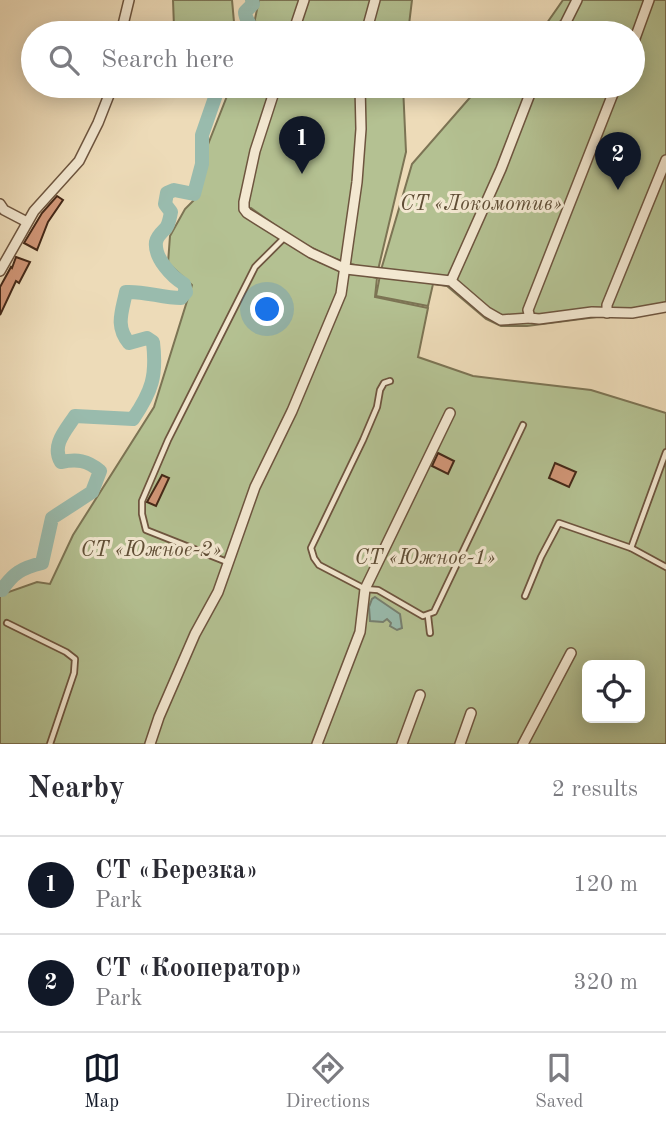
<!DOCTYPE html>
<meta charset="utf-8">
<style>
:root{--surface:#fff;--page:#f2f2f3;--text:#2b2b33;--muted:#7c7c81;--line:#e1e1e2;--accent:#111827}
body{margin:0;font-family:"Old Standard TT",serif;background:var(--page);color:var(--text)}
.controls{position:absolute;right:21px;bottom:21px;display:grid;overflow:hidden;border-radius:10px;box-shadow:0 4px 18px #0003}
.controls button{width:63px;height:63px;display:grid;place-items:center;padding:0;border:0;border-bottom:2px solid var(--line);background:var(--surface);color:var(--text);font:35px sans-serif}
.you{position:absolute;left:268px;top:310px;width:24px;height:24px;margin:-18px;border:5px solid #fff;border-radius:50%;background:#1a73e8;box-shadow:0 0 0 10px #1a73e833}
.badge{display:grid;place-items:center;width:46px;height:46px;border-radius:50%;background:var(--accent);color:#fff;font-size:23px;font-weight:700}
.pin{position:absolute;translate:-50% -58px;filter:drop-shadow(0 2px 4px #0008)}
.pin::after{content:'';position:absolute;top:37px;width:24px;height:21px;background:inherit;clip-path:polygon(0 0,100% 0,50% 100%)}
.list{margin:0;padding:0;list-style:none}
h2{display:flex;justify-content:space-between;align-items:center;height:91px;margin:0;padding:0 28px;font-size:30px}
h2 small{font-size:23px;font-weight:400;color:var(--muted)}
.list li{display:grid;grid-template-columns:46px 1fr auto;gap:21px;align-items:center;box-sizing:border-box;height:98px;padding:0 28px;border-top:2px solid var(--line)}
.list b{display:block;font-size:26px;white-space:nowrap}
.list p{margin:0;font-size:23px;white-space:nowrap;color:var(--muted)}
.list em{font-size:23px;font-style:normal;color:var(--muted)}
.icon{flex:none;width:38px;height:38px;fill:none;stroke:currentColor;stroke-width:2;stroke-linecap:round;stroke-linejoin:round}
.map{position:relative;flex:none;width:666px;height:744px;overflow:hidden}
.search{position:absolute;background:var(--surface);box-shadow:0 4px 18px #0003;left:21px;right:21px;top:21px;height:77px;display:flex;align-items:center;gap:18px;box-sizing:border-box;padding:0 24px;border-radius:38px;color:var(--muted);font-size:26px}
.sheet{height:287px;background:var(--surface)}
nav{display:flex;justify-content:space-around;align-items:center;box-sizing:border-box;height:98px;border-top:2px solid var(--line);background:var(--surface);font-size:19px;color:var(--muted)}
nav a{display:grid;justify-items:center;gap:4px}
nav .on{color:var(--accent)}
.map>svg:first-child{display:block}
.green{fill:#b4c192;stroke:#7c7454;stroke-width:2;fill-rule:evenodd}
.water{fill:#99bbad;stroke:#778071;stroke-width:2}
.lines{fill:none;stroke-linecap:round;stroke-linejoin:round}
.river{stroke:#99bbad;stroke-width:14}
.building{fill:#d19677;stroke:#442817;stroke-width:2}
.service-casing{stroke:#6e553f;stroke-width:8}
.minor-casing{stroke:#6e553f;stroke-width:12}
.service{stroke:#f3e8d1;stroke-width:4.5}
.minor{stroke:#f3e8d1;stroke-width:9}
.labels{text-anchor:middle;stroke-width:6;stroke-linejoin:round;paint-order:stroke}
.park-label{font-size:21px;font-style:italic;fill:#604e36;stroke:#f3e8d1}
</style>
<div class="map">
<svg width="666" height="744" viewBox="0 0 666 744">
<rect width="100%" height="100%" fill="#eddbb8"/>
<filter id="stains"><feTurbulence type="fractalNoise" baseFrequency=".00286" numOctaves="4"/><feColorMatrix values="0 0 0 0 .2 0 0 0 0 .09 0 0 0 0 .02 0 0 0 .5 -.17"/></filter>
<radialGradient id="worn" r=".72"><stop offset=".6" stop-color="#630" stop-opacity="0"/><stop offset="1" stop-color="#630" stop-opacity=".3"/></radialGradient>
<g class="green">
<path d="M173,0H232L234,22L238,33H204L174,27Z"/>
<path d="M259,0H412L408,33H256L255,19Z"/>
<path d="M563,0H666V308L527,326H501L486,319L447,286L433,284L428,306L376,296L381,270L412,164L480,86H633V33H540Z"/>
<path d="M231,86H403L406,152L378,270C326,262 293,238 251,208L244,215L319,262L341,270L377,278L375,297L428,308L418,357L473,376L591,390L666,413V744H0V595L37,582L50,584L73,535L154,407L192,285L168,263L170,236L185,209L198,196L207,147ZM587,665H640V718H587Z"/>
</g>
<path class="water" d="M375,597L400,614L402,628L397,630L390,626L391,623L387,619L383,622L370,621L369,607L372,599Z"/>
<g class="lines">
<g class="river">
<path d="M252,0L253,4L245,12C245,20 252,25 253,33"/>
<path d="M0,590H2C13,573 22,568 42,563L52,518L92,492L100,471C87,460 77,459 61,462C51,445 66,430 75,416L133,419C152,391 157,376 153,342L147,338L129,343C115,326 122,312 126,292C145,291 162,298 181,298L186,292L184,284C172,277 154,258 156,242C157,236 162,232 166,228C169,224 170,217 171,212L165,204L167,193L174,190L194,194L202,164V135L219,86"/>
</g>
</g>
<g class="building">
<path d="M57,196L63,200L48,222L37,250L24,243L42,213Z"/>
<path d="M16,257L30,262L19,283L16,281L0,315V287L11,267L12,268Z"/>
<path d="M438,453L454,461L448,474L432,466Z"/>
<path d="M555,463L576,472L569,487L549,478Z"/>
<path d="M162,475L169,478L156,506L147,502Z"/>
</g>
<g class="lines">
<defs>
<g id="service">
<path d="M390,381L384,383L380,390L377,407L363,440L311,548L314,558L319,565L365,589L378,590L423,616L434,612L523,425"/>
<path d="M631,548L666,452"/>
<path d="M227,562L146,530L142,514V501L168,440L255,267L285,237"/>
<path d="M525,596L541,557L559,523L631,548L666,567"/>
<path d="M428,616L430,633"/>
<path d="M7,623L66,652L75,659L74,673L50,744"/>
</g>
<g id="minor">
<path d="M121,33L129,0"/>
<path d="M293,33L304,0"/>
<path d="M366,33L375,0"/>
<path d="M553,33L565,24L577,0"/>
<path d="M633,44L649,0"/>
<path d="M276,86L255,151L244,202V209L247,213L311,253L346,269L451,281L487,312L501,320L530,318"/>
<path d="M616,86L528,310L530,318L539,319L592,312L632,313L666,307"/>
<path d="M0,204L4,210L27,222"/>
<path d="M0,271L34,211L79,161L98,123L109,95L110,86"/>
<path d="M451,281L501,169L533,86"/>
<path d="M607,313V305L666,160"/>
<path d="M150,744L159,717L195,634L218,592L255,487L292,411L341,294L357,182L361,129L360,86"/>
<path d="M317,744L360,632L365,589L450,413"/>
<path d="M402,744L420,695"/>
<path d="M460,744L471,713"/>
<path d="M523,744L571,653"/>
</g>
</defs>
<use href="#service" class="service-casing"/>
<use href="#minor" class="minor-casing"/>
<use href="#service" class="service"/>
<use href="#minor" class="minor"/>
</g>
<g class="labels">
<g class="park-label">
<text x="481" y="210">СТ «Локомотив»</text>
<text x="151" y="556">СТ «Южное-2»</text>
<text x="425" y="564">СТ «Южное-1»</text>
</g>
</g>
<rect width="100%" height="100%" filter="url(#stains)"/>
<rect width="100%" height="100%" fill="url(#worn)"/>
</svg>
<div class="controls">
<button><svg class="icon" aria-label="locate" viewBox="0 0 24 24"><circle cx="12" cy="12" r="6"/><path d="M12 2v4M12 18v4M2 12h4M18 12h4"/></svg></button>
</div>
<div class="you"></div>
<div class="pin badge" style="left:302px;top:174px">1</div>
<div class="pin badge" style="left:618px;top:190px">2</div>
<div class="search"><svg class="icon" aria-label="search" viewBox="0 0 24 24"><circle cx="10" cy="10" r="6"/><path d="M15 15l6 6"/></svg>Search here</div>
</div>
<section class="sheet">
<h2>Nearby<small>2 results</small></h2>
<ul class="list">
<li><span class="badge">1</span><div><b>СТ «Березка»</b><p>Park</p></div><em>120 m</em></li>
<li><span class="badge">2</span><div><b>СТ «Кооператор»</b><p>Park</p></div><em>320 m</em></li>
</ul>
</section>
<nav>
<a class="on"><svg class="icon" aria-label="map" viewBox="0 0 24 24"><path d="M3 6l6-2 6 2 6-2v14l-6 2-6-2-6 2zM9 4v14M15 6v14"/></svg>Map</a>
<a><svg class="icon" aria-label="directions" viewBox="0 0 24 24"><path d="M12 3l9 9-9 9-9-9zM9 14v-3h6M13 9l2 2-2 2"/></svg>Directions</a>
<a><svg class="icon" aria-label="saved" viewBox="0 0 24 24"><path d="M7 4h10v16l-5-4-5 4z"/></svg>Saved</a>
</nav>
